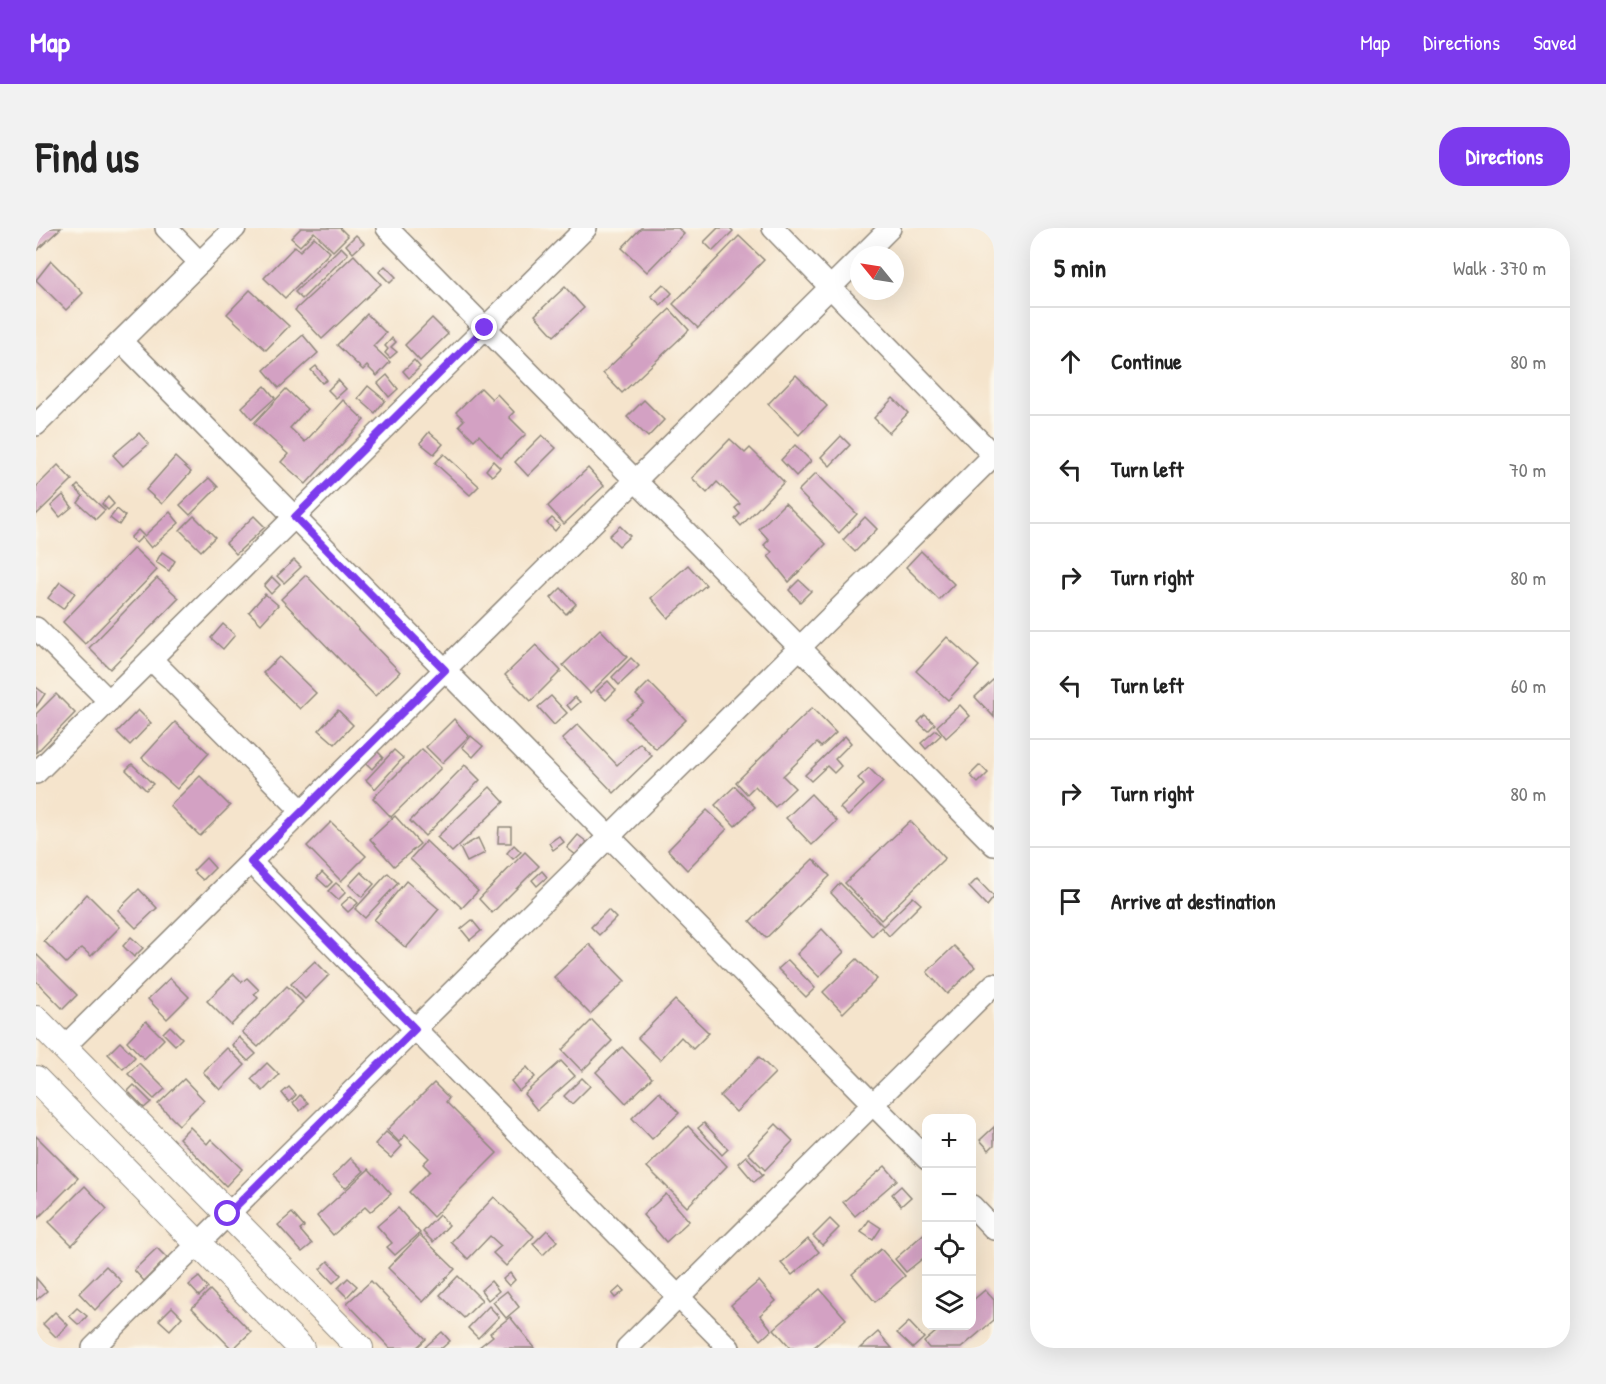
<!DOCTYPE html>
<meta charset="utf-8">
<style>
:root{--surface:#fff;--page:#f2f2f2;--text:#222;--muted:#767676;--line:#e0e0e0;--accent:#7c3aed}
body{margin:0;font-family:"Patrick Hand",sans-serif;background:var(--page);color:var(--text)}
.controls{position:absolute;right:18px;bottom:18px;display:grid;overflow:hidden;border-radius:12px;box-shadow:0 6px 24px #0002}
.controls button{width:54px;height:54px;display:grid;place-items:center;padding:0;border:0;border-bottom:2px solid var(--line);background:var(--surface);color:var(--text);font:30px sans-serif}
.compass{position:absolute;left:814px;top:18px;width:54px;height:54px;border-radius:50%;background:var(--surface);box-shadow:0 6px 24px #0002;rotate:300deg}
.stop{position:absolute;width:18px;height:18px;margin:-14px;border:4px solid #7c3aed;border-radius:50%;background:#fff}
.stop.end{background:#7c3aed;border-color:#fff;box-shadow:0 2px 6px #0008}
.list{margin:0;padding:0;list-style:none}
h2{display:flex;justify-content:space-between;align-items:center;height:78px;margin:0;padding:0 24px;font-size:26px}
h2 small{font-size:20px;font-weight:400;color:var(--muted)}
.list li{display:grid;grid-template-columns:39px 1fr auto;gap:18px;align-items:center;box-sizing:border-box;height:108px;padding:0 24px;border-top:2px solid var(--line)}
.list b{display:block;font-size:22px;white-space:nowrap}
.list em{font-size:20px;font-style:normal;color:var(--muted)}
.icon{flex:none;width:33px;height:33px;fill:none;stroke:currentColor;stroke-width:2;stroke-linecap:round;stroke-linejoin:round}
.map{position:relative;flex:none;width:958px;height:1120px;overflow:hidden;border-radius:24px}
header{display:flex;align-items:center;gap:36px;box-sizing:border-box;height:84px;padding:0 30px;background:var(--accent);color:#fff}
header strong{font-size:28px}
nav{display:flex;gap:33px;margin-inline-start:auto;font-size:21px}
.intro{display:flex;align-items:center;justify-content:space-between;box-sizing:border-box;height:144px;padding:0 36px}
h1{margin:0;font-size:42px}
.button{padding:15px 27px;border-radius:24px;background:var(--accent);color:#fff;font-size:21px;font-weight:700}
main{display:flex;gap:36px;padding:0 36px}
aside{flex:1;background:var(--surface);border-radius:24px;box-shadow:0 6px 24px #0002}
.map>svg:first-child{display:block}
.building{fill:#d3a1c3}
.lines{fill:none;stroke-linecap:round;stroke-linejoin:round}
.minor-casing{stroke:#90887c;stroke-width:24}
.tertiary-casing{stroke:#90887c;stroke-width:28}
.minor{stroke:#fff;stroke-width:21}
.tertiary{stroke:#fff;stroke-width:26}
.route{stroke:#7c3aed;stroke-width:8}
</style>
<header>
<strong>Map</strong>
<nav><a>Map</a><a>Directions</a><a>Saved</a></nav>
</header>
<div class="intro"><h1>Find us</h1><a class="button">Directions</a></div>
<main>
<div class="map">
<svg width="958" height="1120" viewBox="0 0 958 1120">
<rect width="100%" height="100%" fill="#fbf7ec"/>
<filter id="ink" filterUnits="userSpaceOnUse"><feTurbulence type="fractalNoise" baseFrequency=".0167" numOctaves="2"/><feDisplacementMap in="SourceGraphic" scale="12" xChannelSelector="R" yChannelSelector="G"/><feConvolveMatrix kernelMatrix="1 2 1 2 8 2 1 2 1" color-interpolation-filters="sRGB"/></filter>
<filter id="wash" filterUnits="userSpaceOnUse"><feTurbulence type="fractalNoise" baseFrequency=".008" numOctaves="4" result="noise"/><feDisplacementMap in="SourceGraphic" scale="24" xChannelSelector="R" yChannelSelector="G"/><feGaussianBlur stdDeviation="1.35" result="paint"/><feColorMatrix in="noise" values="0 0 0 0 0 0 0 0 0 0 0 0 0 0 0 0 0 1.4 0 .05"/><feComposite in="paint" operator="in"/></filter>
<g filter="url(#wash)">
<rect width="100%" height="100%" fill="#f5e4cc"/>
<g id="blocks">
<g class="building">
<path d="M0,0H25L0,23Z"/>
<path d="M265,0H304L312,8L297,23L278,4L264,18L255,10Z"/>
<path d="M605,0H642L648,6L611,44L586,20Z"/>
<path d="M682,0H694L697,3L677,23L668,14Z"/>
<path d="M320,7L328,15L317,25L310,17Z"/>
<path d="M703,8L728,32L662,100L637,76Z"/>
<path d="M278,9L294,24L249,70L228,50L259,18L264,23Z"/>
<path d="M305,19L312,26L266,71L259,64Z"/>
<path d="M318,27L345,56L286,111L259,82Z"/>
<path d="M15,33L47,65L30,82L0,52Z"/>
<path d="M349,38L360,49L354,55L343,44Z"/>
<path d="M627,56L636,65L625,77L615,68Z"/>
<path d="M529,59L548,80L518,108L499,87Z"/>
<path d="M214,62L253,98L230,122L191,86Z"/>
<path d="M634,81L653,102L586,165L567,145Z"/>
<path d="M331,86L350,105L337,118L354,134L341,148L331,138L327,142L301,117Z"/>
<path d="M396,90L412,106L384,133L369,117Z"/>
<path d="M267,107L282,125L243,160L228,142Z"/>
<path d="M356,110L360,114L355,119L361,124L354,130L349,125L352,121L349,118Z"/>
<path d="M378,132L384,139L373,150L367,143Z"/>
<path d="M280,138L291,152L286,155L275,142Z"/>
<path d="M351,147L362,161L353,169L342,155Z"/>
<path d="M760,147L791,178L763,207L732,176Z"/>
<path d="M302,152L310,161L300,170L292,162Z"/>
<path d="M229,158L239,170L216,191L206,179Z"/>
<path d="M332,158L349,172L339,185L322,170Z"/>
<path d="M445,160L456,171L461,166L478,184L473,189L490,206L465,230L443,207L438,212L423,197L428,192L420,184Z"/>
<path d="M250,161L271,181L254,200L269,214L307,172L328,192L270,256L245,234L252,226L218,195Z"/>
<path d="M857,170L872,185L853,205L838,190Z"/>
<path d="M608,172L628,192L612,209L591,189Z"/>
<path d="M393,204L407,216L398,226L384,215Z"/>
<path d="M103,205L113,216L87,238L77,227Z"/>
<path d="M506,207L520,220L492,248L479,234Z"/>
<path d="M805,208L814,217L794,238L785,229Z"/>
<path d="M694,211L709,225L714,220L748,254L705,298L699,291L704,286L699,280L704,276L681,254L671,265L656,250Z"/>
<path d="M759,217L775,233L760,248L745,232Z"/>
<path d="M408,226L443,258L434,267L399,235Z"/>
<path d="M139,229L155,244L126,276L110,262Z"/>
<path d="M457,233L464,240L456,248L450,242Z"/>
<path d="M22,237L36,252L0,287V259Z"/>
<path d="M552,240L568,258L528,296L512,278Z"/>
<path d="M780,245L821,286L803,305L762,263Z"/>
<path d="M173,250L182,259L154,287L144,277Z"/>
<path d="M42,257L69,282L60,291L42,275L47,268L39,260Z"/>
<path d="M27,267L36,279L24,289L15,278Z"/>
<path d="M72,269L78,276L72,282L66,276Z"/>
<path d="M749,275L790,316L753,354L732,328L736,324L728,317L733,312L723,301Z"/>
<path d="M81,281L89,288L83,297L74,290Z"/>
<path d="M134,284L143,295L115,320L106,309L100,315L94,310L102,302L108,308Z"/>
<path d="M158,288L179,309L165,323L144,302Z"/>
<path d="M218,288L229,299L200,326L190,315Z"/>
<path d="M829,289L841,301L819,324L807,312Z"/>
<path d="M516,290L524,297L519,303L511,295Z"/>
<path d="M584,298L594,308L583,318L573,308Z"/>
<path d="M98,320L121,342L49,416L27,394Z"/>
<path d="M885,323L918,356L903,372L870,339Z"/>
<path d="M126,324L139,333L133,343L120,334Z"/>
<path d="M258,332L265,339L248,355L241,348Z"/>
<path d="M652,337L670,357L632,390L615,370Z"/>
<path d="M270,347L364,444L339,468L245,371Z"/>
<path d="M236,349L244,357L235,366L228,358Z"/>
<path d="M121,350L143,370L74,441L53,420Z"/>
<path d="M763,352L775,363L764,374L753,362Z"/>
<path d="M24,354L39,365L27,381L12,370Z"/>
<path d="M525,360L540,376L530,386L515,370Z"/>
<path d="M229,366L242,377L225,396L213,384Z"/>
<path d="M187,396L199,407L187,421L175,410Z"/>
<path d="M564,401L591,429L554,465L527,437Z"/>
<path d="M911,409L943,438L912,472L880,443Z"/>
<path d="M500,417L525,443L495,473L469,447Z"/>
<path d="M243,429L280,465L264,481L227,445Z"/>
<path d="M595,430L603,438L583,457L576,449Z"/>
<path d="M958,451V489L939,469Z"/>
<path d="M572,453L580,462L570,472L561,463Z"/>
<path d="M613,454L650,492L620,521L589,490L608,475L600,467Z"/>
<path d="M0,459L9,466L0,479Z"/>
<path d="M20,466L39,485L0,525V486Z"/>
<path d="M515,468L531,485L518,497L502,479Z"/>
<path d="M539,469L544,474L535,482L531,477Z"/>
<path d="M924,477L934,488L910,510L901,498Z"/>
<path d="M776,480L800,505L785,519L781,515L747,548L759,560L739,579L719,558L711,566L700,554Z"/>
<path d="M102,482L115,495L94,517L81,504Z"/>
<path d="M302,482L317,497L299,516L283,502Z"/>
<path d="M889,487L899,496L892,503L882,494Z"/>
<path d="M418,491L433,508L406,535L390,519Z"/>
<path d="M139,494L173,525L141,561L106,530Z"/>
<path d="M542,496L581,537L604,515L616,528L578,565L526,511Z"/>
<path d="M900,502L905,507L890,521L885,515Z"/>
<path d="M435,508L447,518L437,529L426,519Z"/>
<path d="M809,508L815,515L799,531L805,538L798,545L791,538L775,553L769,547Z"/>
<path d="M386,521L405,540L355,589L337,570Z"/>
<path d="M358,522L367,530L339,561L330,552Z"/>
<path d="M341,523L347,529L336,541L330,535Z"/>
<path d="M96,536L117,556L110,562L90,542Z"/>
<path d="M429,537L444,552L389,608L374,593Z"/>
<path d="M944,537L952,545L942,555L934,547Z"/>
<path d="M833,540L847,554L812,588L804,580L828,557L822,550Z"/>
<path d="M164,548L194,578L164,608L134,578Z"/>
<path d="M699,558L719,579L699,598L679,577Z"/>
<path d="M454,559L468,574L416,624L401,609Z"/>
<path d="M775,566L801,593L776,617L750,590Z"/>
<path d="M671,582L691,601L651,642L632,622Z"/>
<path d="M359,588L384,616L358,638L334,611Z"/>
<path d="M874,593L909,630L845,692L809,655Z"/>
<path d="M295,594L330,628L305,653L271,618Z"/>
<path d="M463,599H475V615H462Z"/>
<path d="M542,607L551,614L540,627L531,620Z"/>
<path d="M523,608L528,614L517,622L513,615Z"/>
<path d="M442,610L449,625L431,634L424,620Z"/>
<path d="M390,613L442,663L426,680L374,631Z"/>
<path d="M478,617L485,624L477,631L471,625Z"/>
<path d="M489,624L503,638L456,685L443,671Z"/>
<path d="M170,630L179,640L167,652L157,643Z"/>
<path d="M777,631L794,648L730,710L714,693Z"/>
<path d="M506,643L511,649L501,658L496,652Z"/>
<path d="M286,644L296,654L291,659L281,650Z"/>
<path d="M325,644L338,656L326,669L313,657Z"/>
<path d="M352,645L362,655L329,690L319,681Z"/>
<path d="M941,651L958,669L951,678L933,659Z"/>
<path d="M370,653L403,681L370,720L338,692Z"/>
<path d="M300,655L310,664L302,672L292,663Z"/>
<path d="M804,655L847,698L877,669L885,676L853,708L845,699L836,708L795,665Z"/>
<path d="M103,661L121,680L100,700L82,682Z"/>
<path d="M51,666L84,699L55,728L46,720L30,735L8,713Z"/>
<path d="M315,668L322,675L312,684L305,677Z"/>
<path d="M572,682L580,690L563,707L555,699Z"/>
<path d="M436,692L445,703L434,712L425,701Z"/>
<path d="M786,701L808,724L783,749L761,726Z"/>
<path d="M95,709L107,720L98,729L87,718Z"/>
<path d="M553,716L589,753L554,786L518,749Z"/>
<path d="M918,718L939,739L911,766L891,744Z"/>
<path d="M0,726L41,767L27,781L0,753Z"/>
<path d="M821,731L841,751L807,785L787,764Z"/>
<path d="M752,732L779,760L770,769L742,741Z"/>
<path d="M279,733L293,747L269,771L255,756Z"/>
<path d="M198,746L206,754L211,750L223,762L218,766L222,770L195,797L171,773Z"/>
<path d="M134,750L153,769L131,791L112,771Z"/>
<path d="M251,758L267,774L222,819L206,804Z"/>
<path d="M639,772L673,805L657,821L645,809L624,832L602,810Z"/>
<path d="M556,792L576,813L546,843L526,822Z"/>
<path d="M110,793L128,811L108,831L91,813Z"/>
<path d="M134,798L146,810L139,817L127,805Z"/>
<path d="M203,809L220,826L212,833L196,817Z"/>
<path d="M84,814L99,829L87,841L72,826Z"/>
<path d="M586,819L616,850L590,875L560,844Z"/>
<path d="M191,820L209,837L184,862L167,844Z"/>
<path d="M723,829L739,845L700,884L684,868Z"/>
<path d="M525,833L539,848L501,882L488,866Z"/>
<path d="M103,835L129,861L118,871L92,846Z"/>
<path d="M231,835L243,847L227,863L215,851Z"/>
<path d="M491,839L499,849L483,863L475,853Z"/>
<path d="M546,850L554,858L536,876L528,868Z"/>
<path d="M148,851L168,872L143,897L122,876Z"/>
<path d="M398,855L413,870L410,874L461,925L397,989L373,964L394,943L387,936L393,930L369,907L363,914L351,902Z"/>
<path d="M98,857L115,874L108,880L92,863Z"/>
<path d="M253,859L260,867L253,874L246,865Z"/>
<path d="M623,864L643,885L616,911L596,890Z"/>
<path d="M264,867L272,875L264,883L257,875Z"/>
<path d="M668,895L692,921L686,927L662,900Z"/>
<path d="M740,896L757,913L729,942L712,925Z"/>
<path d="M652,898L691,938L651,979L611,939Z"/>
<path d="M154,899L171,916L175,911L206,941L190,958L143,910Z"/>
<path d="M958,899V917L953,922L944,912Z"/>
<path d="M350,904L366,918L355,930L339,916Z"/>
<path d="M0,908L42,950L0,992Z"/>
<path d="M710,928L727,947L718,954L702,935Z"/>
<path d="M315,930L328,943L309,960L297,948Z"/>
<path d="M849,938L861,952L819,988L807,974Z"/>
<path d="M333,941L355,966L334,984L329,979L297,1007L281,988Z"/>
<path d="M49,958L71,981L36,1017L13,994Z"/>
<path d="M865,958L875,969L865,978L856,966Z"/>
<path d="M630,966L653,993L630,1014L607,987Z"/>
<path d="M458,969L498,1008L470,1038L457,1025L465,1018L454,1008L432,1031L415,1014Z"/>
<path d="M362,980L384,1005L359,1027L351,1019L356,1015L341,998Z"/>
<path d="M256,985L268,999L264,1002L276,1016L266,1024L242,997Z"/>
<path d="M403,987L413,997L397,1014L387,1004Z"/>
<path d="M794,991L803,1000L786,1017L777,1008Z"/>
<path d="M833,992L845,1000L837,1012L825,1004Z"/>
<path d="M511,1002L521,1013L507,1027L497,1016Z"/>
<path d="M891,1003V1027L870,1044L859,1031Z"/>
<path d="M384,1007L419,1041L387,1074L352,1040Z"/>
<path d="M772,1011L783,1024L756,1047L745,1035Z"/>
<path d="M121,1020L131,1030L108,1053L98,1042Z"/>
<path d="M845,1021L869,1048L839,1074L816,1046Z"/>
<path d="M292,1033L305,1047L297,1055L284,1041Z"/>
<path d="M70,1038L86,1054L59,1082L43,1065Z"/>
<path d="M474,1045L479,1052L473,1058L467,1051Z"/>
<path d="M422,1048L446,1072L428,1090L404,1067Z"/>
<path d="M163,1049L172,1060L163,1068L153,1057Z"/>
<path d="M0,1050L11,1063L0,1072Z"/>
<path d="M312,1050L321,1058L311,1069L302,1060Z"/>
<path d="M335,1053L390,1111L380,1120H354L311,1075Z"/>
<path d="M455,1053L463,1063L452,1072L445,1062Z"/>
<path d="M723,1053L740,1073L724,1087L736,1102L725,1112L695,1077Z"/>
<path d="M584,1059L588,1063L579,1070L576,1066Z"/>
<path d="M784,1061L810,1091L777,1120H755L738,1101Z"/>
<path d="M174,1062L215,1104L198,1120H195L156,1080Z"/>
<path d="M949,1062L958,1072V1092L925,1120H893L888,1114L907,1098H936V1073Z"/>
<path d="M471,1063L483,1079L470,1090L457,1074Z"/>
<path d="M453,1078L463,1089L442,1110L432,1100Z"/>
<path d="M136,1079L146,1089L134,1102L123,1092Z"/>
<path d="M41,1080L51,1088L43,1097L33,1088Z"/>
<path d="M19,1084L32,1097L20,1109L7,1096Z"/>
<path d="M474,1089L499,1120H442L457,1108L454,1105Z"/>
<path d="M873,1094L888,1110L877,1120L861,1105Z"/>
<path d="M406,1104L414,1113L406,1120H388Z"/>
<path d="M842,1104L856,1120H824Z"/>
</g>
</g>
</g>
<g filter="url(#ink)">
<use href="#blocks" fill-opacity="0" stroke="#90887c" stroke-width="1.5"/>
<g class="lines">
<defs>
<g id="minor">
<path d="M130,0L164,35"/>
<path d="M351,0L958,617"/>
<path d="M737,0L958,228"/>
<path d="M827,27L854,0"/>
<path d="M85,113L891,931"/>
<path d="M0,197L199,0"/>
<path d="M0,400L73,473"/>
<path d="M115,431L266,583"/>
<path d="M0,545L550,0"/>
<path d="M215,634L693,1120"/>
<path d="M28,819L823,31"/>
<path d="M936,978L958,1001"/>
<path d="M57,1120L958,227"/>
<path d="M591,1120L958,756"/>
</g>
<g id="tertiary">
<path d="M0,791L324,1120"/>
<path d="M0,851L265,1120"/>
</g>
</defs>
<use href="#minor" class="minor-casing"/>
<use href="#tertiary" class="tertiary-casing"/>
<use href="#minor" class="minor"/>
<use href="#tertiary" class="tertiary"/>
</g>
</g>
<g class="lines" filter="url(#ink)">
<path class="route" d="M192,986L379,801L215,634L409,442L259,289L449,100"/>
</g>
</svg>
<div class="controls">
<button>+</button>
<button>−</button>
<button><svg class="icon" aria-label="locate" viewBox="0 0 24 24"><circle cx="12" cy="12" r="6"/><path d="M12 2v4M12 18v4M2 12h4M18 12h4"/></svg></button>
<button><svg class="icon" aria-label="layers" viewBox="0 0 24 24"><path d="M12 4l9 5-9 5-9-5zM3 14l9 5 9-5"/></svg></button>
</div>
<svg class="compass" viewBox="-18 -18 36 36"><path d="M0-13l5 13h-10z" fill="#e53935"/><path d="M0 13l5-13h-10z" fill="#767676"/></svg>
<div class="stop" style="left:192px;top:986px"></div>
<div class="stop end" style="left:449px;top:100px"></div>
</div>
<aside>
<h2>5 min<small>Walk · 370 m</small></h2>
<ul class="list">
<li><svg class="icon" aria-label="ahead" viewBox="0 0 24 24"><path d="M12 20V5M6 11l6-6 6 6"/></svg><div><b>Continue</b></div><em>80 m</em></li>
<li><svg class="icon" aria-label="left" viewBox="0 0 24 24"><path d="M17 20v-9H6M10 6l-5 5 5 5"/></svg><div><b>Turn left</b></div><em>70 m</em></li>
<li><svg class="icon" aria-label="right" viewBox="0 0 24 24"><path d="M7 20v-9h11M14 6l5 5-5 5"/></svg><div><b>Turn right</b></div><em>80 m</em></li>
<li><svg class="icon" aria-label="left" viewBox="0 0 24 24"><path d="M17 20v-9H6M10 6l-5 5 5 5"/></svg><div><b>Turn left</b></div><em>60 m</em></li>
<li><svg class="icon" aria-label="right" viewBox="0 0 24 24"><path d="M7 20v-9h11M14 6l5 5-5 5"/></svg><div><b>Turn right</b></div><em>80 m</em></li>
<li><svg class="icon" aria-label="arrive" viewBox="0 0 24 24"><path d="M6 21V4h12l-3 4 3 4H6"/></svg><div><b>Arrive at destination</b></div></li>
</ul>
</aside>
</main>
